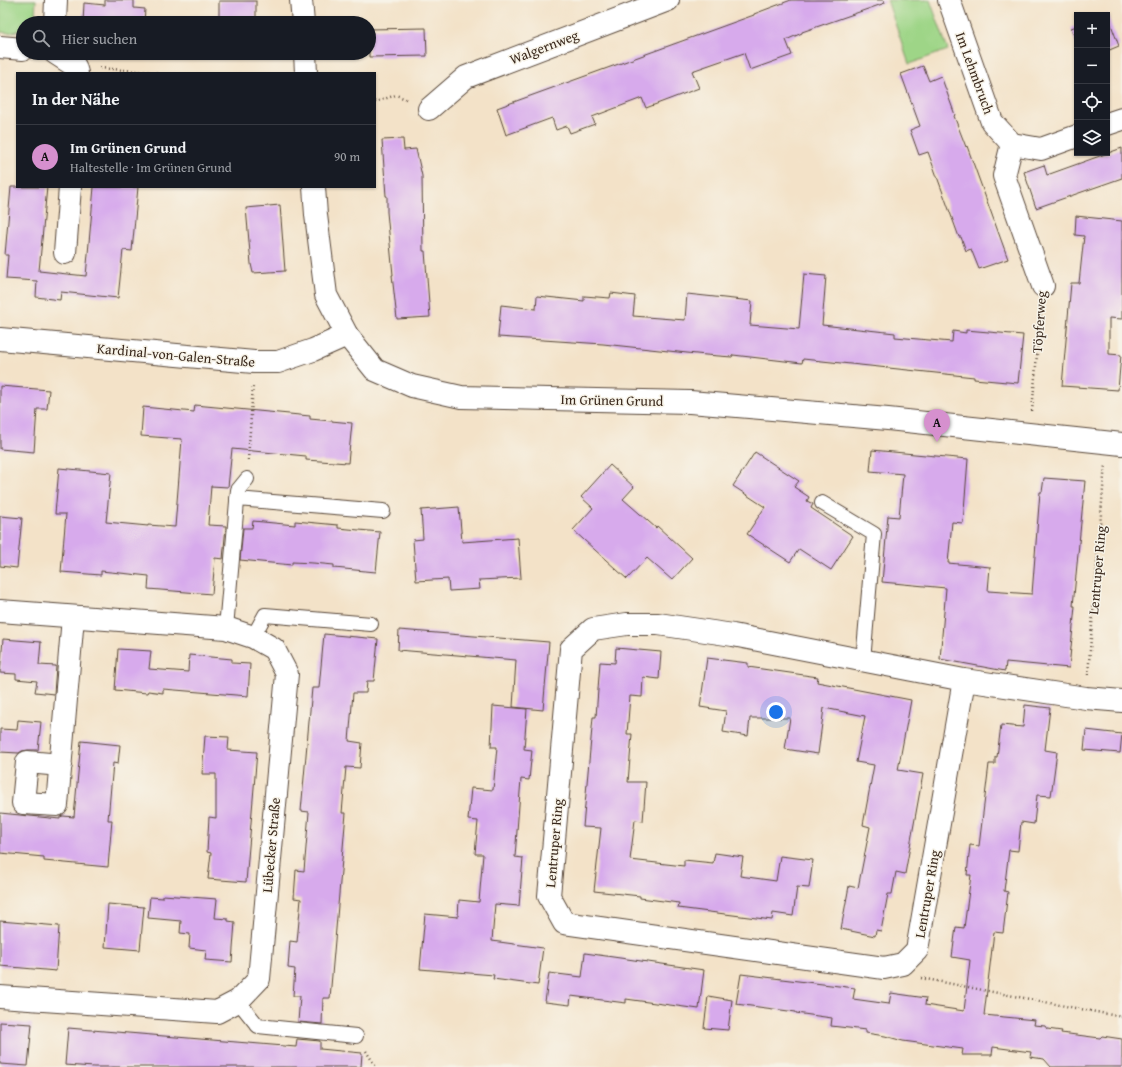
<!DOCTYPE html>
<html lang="de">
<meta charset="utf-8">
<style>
:root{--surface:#171b24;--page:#20242c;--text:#f1f3f6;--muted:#9ea1a6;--line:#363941;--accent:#d690ce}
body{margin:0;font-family:"Gentium Book Plus",serif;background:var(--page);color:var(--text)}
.controls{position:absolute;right:12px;top:12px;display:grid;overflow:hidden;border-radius:0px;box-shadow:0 1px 3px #0004}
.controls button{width:36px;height:36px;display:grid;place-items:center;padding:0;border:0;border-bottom:1px solid var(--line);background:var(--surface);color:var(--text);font:20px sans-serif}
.you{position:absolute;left:776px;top:712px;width:14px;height:14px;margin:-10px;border:3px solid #fff;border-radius:50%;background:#1a73e8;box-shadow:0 0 0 6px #1a73e833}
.badge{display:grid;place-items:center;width:26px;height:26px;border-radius:50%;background:var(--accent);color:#111;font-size:13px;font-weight:700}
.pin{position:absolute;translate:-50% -33px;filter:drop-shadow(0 1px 2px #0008)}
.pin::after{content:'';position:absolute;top:21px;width:14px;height:12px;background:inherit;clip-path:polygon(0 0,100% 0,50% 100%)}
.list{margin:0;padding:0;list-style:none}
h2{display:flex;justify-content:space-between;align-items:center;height:52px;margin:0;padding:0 16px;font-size:17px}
h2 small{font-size:13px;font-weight:400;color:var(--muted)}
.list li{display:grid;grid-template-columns:26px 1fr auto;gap:12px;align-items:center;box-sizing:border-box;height:64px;padding:0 16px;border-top:1px solid var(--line)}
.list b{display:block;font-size:15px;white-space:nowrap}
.list p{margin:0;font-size:13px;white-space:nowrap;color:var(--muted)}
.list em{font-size:13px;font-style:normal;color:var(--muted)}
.icon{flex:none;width:22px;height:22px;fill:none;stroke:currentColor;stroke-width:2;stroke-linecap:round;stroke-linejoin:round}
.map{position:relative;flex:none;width:1122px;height:1067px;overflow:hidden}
.search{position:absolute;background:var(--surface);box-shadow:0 1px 3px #0004;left:16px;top:16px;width:360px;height:44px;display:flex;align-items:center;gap:10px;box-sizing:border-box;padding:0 14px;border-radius:22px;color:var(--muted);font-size:15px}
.panel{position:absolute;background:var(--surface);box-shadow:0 1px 3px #0004;left:16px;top:72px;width:360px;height:116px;border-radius:0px}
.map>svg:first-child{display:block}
.green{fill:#9ed587;stroke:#6c8052}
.building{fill:#d7aaec}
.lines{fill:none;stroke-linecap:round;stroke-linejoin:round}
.service-casing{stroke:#574638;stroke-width:16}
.minor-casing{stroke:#574638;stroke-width:24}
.tertiary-casing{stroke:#574638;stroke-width:24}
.path{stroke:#574638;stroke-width:2.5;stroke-dasharray:1 3;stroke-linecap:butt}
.service{stroke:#fff;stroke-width:14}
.minor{stroke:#fff;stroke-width:22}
.tertiary{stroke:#fff;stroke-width:22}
.labels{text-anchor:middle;stroke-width:3;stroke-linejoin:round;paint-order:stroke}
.street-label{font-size:14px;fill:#3b2a1e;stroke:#f7f3e8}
</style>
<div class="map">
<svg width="1122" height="1067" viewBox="0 0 1122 1067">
<rect width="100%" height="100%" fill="#f7f3e8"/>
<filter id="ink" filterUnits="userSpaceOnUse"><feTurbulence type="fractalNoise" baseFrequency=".025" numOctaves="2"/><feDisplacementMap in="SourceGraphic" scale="8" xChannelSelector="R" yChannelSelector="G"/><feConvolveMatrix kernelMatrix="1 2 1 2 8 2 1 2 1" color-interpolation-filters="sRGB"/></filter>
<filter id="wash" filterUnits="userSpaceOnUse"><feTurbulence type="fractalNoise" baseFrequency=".012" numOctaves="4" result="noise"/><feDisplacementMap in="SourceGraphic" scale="16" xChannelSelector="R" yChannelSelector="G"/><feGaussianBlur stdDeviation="0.9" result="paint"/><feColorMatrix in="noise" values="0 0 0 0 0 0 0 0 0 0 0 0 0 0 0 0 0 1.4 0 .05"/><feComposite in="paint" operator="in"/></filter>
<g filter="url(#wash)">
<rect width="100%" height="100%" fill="#f3e2c8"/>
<g class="green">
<path d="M0,0H36L35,16L30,23H23V30L9,33L0,32Z"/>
<path d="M887,0H930L948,50L909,64Z"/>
</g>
<g id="blocks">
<g class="building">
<path d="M105,0H134V8L145,9L144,23H83L84,3L105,5Z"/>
<path d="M791,0H884L885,3L802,32V33L786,40L792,55L750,70L744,53L692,71L699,88L646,108L642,98L592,117L595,124L570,133L567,126L556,130L552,118L506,135L497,108L754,15V14Z"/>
<rect x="219" y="1" width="37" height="22"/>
<path d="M1107,14L1119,46L1107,51V15H1104Z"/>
<path d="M1077,26V45L1071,28Z"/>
<path d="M426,28L427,56L369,57V29Z"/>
<path d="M923,66L929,81L941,76L955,115L954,116L966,147L967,146L1008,259L979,269L971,249L966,251L961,237H959L928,152L919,155L910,130L920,126L901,74Z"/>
<path d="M403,139L404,150L416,149L422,176L423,251H425L430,317L397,319L392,275H393L387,212V196H386L382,140Z"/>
<path d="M1122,148V178L1036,208L1024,172L1044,165L1047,175Z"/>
<path d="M11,187H47L39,271L86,276L94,187H138L132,251L123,250L118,298L61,292L60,300L36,297L37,281L6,279L8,255H5Z"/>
<path d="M280,205L285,271L253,273L251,264L246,208Z"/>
<path d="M1076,216L1122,221V319L1109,318V354L1121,355L1118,390L1062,386L1071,283H1079L1084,236L1075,235Z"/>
<path d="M804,274L826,276L822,325L895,333V337L952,342L953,331L966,333V330L1023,335L1018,383L974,379V377L803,359L802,363L733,355L732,357L706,355L603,344L498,337L501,305L536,309L537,296L584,301V296L610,298L611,293L635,296L633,316L685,320L687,294L752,301L750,325L799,329Z"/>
<path d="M0,386L49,390L47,409H37L34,452L0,449Z"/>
<path d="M195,405L310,416V419L352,423L348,463L306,460V456L232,449L228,487L211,486L208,525L226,526L223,559L215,558L212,594L148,589L149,576L101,571V575L61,572L66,514H55L59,468L111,473L106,522L148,526V525L175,527L182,439L141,436L143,407L194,412Z"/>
<path d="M872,450L968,459L963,523L952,522L948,563L990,567L988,591L1032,594L1040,492H1042L1044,478L1085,481L1073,606H1075L1069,668L1006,662L1005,671L940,659L946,588L882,582L888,516L899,517L903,474L870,471Z"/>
<path d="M755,452L799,481L794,487L809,497L807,501L813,504L811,508L853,536L831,570L799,549L790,562L747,534L765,507L733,486Z"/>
<path d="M610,465L634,487L623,499L656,528L657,526L692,558L672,580L647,558L627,579L573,530L593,508L581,497Z"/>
<path d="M459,507L462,542L518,538L521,578L479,580L480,589L449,591L448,579L416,581L413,540L423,539L421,510Z"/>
<path d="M0,516L22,518L17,568L0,566Z"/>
<path d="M253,521L295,525V521L338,525V528L380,532L376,572L334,568V565L313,563L292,562V565L240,560L243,528H252Z"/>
<path d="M399,630L549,642L543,710L513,707L516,660L398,650Z"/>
<path d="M324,634L378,639L374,681H367L366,693H353L349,741L362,743L361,755L360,768L346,767L342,813H346L330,998H323L322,1024L298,1022L300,996H293L295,969L288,968L290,941L297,942L301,899L294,898L296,870L304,871L309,812L301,811L312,688H319Z"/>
<path d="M3,639L41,642L39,665L56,666L54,694L35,692L37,681L16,679V674L0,673Z"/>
<path d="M616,648L661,652L659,679L643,677L642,697L630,696L627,734H632L628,782H646L643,821L635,820L630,860L684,866V860L713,863L715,853L743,857L740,876L776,881L780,856L813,860L809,888L797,887L793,916L773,913L772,920L678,908L679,903L640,898V896L594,891L601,828L583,827L593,717H596L600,662L615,663Z"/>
<path d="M118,649L151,651L149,669L188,672L189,655L232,659V663L250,664L248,696L163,689V693L148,691L147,693L115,690Z"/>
<path d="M707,658L748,663V667L818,677L817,682L911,700L898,770L923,774L905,874L896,872L892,894H888L881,931L876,930L875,936L841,929L849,886L858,888L870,827L863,825L874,765L856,762L865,716L824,708L818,754L785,749L790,718H750L748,736L723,732L726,711L700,707Z"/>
<path d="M1025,705L1050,708L1045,750L1057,752L1051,796L1037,795L1034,824L1021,822L1018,851L1009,850L1004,891L1008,892L1003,933L994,932L984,1015L1035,1020L1034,1025L1045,1026L1047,1029L1062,1031L1061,1033L1100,1038L1102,1036L1122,1039V1067H1051L1044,1059L1030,1057L1031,1052L993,1047L992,1055H962L963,1049L903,1041L885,1036L866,1033V1030L831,1026L832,1018L796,1013V1012L736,1004L741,974L855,988L853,999L889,1004L891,993L926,998L925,1005L964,1011L970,960L952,957L956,927L964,928L971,875H967L970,845L979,846L989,764H995V757H997L1001,725L1023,727Z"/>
<path d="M493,706L527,709L524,749L532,750L529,780L521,779L515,857L523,858L519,906L495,904L492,941L543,948L538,985L493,979L494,975L420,969L425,914L458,917L459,900L479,902L483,854H475L478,821L468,820L471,788L493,790L497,747H491Z"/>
<path d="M18,720L41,722L38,750H28L22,751L19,753L0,752V729L17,730Z"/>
<path d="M1086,730L1122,734L1120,753L1084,750Z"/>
<path d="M205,736L229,737L228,750L257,752L246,882L208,879L211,853L207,852L209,817L216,818V774H202Z"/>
<path d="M81,741L120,745L118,764L113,763L108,820H112L108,867L44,861V857L0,853V813L60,819V817L63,816L74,817Z"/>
<path d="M163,895L217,899L215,918L228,919V921L235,922L232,962L205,960L206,950L189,948L190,934L180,933L181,921L148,918L150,897L163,898Z"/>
<path d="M108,904L144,907L140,950L105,947Z"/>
<path d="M0,921L59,926L56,971L0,966Z"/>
<path d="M585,953L704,970L699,1009L626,999V1003L571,996L570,1005L545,1002L549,973L582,977Z"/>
<path d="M708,996L732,1000L728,1030L704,1028Z"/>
<path d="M0,1022L32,1024L28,1066L0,1064Z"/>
<path d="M68,1028L296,1047L297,1039L320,1041V1049L362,1053L361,1067H94L65,1065Z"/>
</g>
</g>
</g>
<g filter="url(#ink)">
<use href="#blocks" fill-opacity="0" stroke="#574638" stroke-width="1"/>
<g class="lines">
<defs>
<g id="service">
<path d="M237,499L383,511"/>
<path d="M822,503L874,534L863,661"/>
<path d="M226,628L238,490L247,479"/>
<path d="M253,637L265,615L371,624"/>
<path d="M238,1001L258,1026L356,1036"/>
</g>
<g id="minor">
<path d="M949,0L992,122L1012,144L1041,149L1077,136"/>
<path d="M55,23L56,0"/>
<path d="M0,47L23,49"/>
<path d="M55,53L75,66L77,73"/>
<path d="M429,109L466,77L668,0"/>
<path d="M1107,124L1122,119"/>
<path d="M1012,144L1004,176L1043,286"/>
<path d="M65,253L70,187"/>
<path d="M0,339L254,362H278L313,350L347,335"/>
<path d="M0,611L226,628L253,637L274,649L287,674L259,979L238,1001L217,1012L0,997"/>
<path d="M964,680L917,950L903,964L884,968L564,923L549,896L571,649L593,629L627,624H658L733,635L964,680L1086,698L1122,701"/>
<path d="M61,765L27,762L23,803L57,805L73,617"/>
</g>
<g id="tertiary">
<path d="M301,0L303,23"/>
<path d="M305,53L306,73"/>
<path d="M314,187L316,215L326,295L347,335L375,370L412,386L461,397L690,402L888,419L1122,444"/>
</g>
</defs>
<use href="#service" class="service-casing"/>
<use href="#minor" class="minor-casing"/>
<use href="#tertiary" class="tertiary-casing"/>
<g class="path">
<path d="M100,68L160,73"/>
<path d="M375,102L396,95L408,100"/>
<path d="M1032,411L1041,309"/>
<path d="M248,460L253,385"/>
<path d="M1088,675L1105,464"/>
<path d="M921,978L1122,1017"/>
<path d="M366,1051L376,1067"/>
</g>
<use href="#service" class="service"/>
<use href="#minor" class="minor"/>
<use href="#tertiary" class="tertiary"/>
</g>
</g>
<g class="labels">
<g class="street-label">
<text transform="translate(544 47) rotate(-21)" y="5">Walgernweg</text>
<text transform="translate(975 73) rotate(70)" y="5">Im Lehmbruch</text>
<text transform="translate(1039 322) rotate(-86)" y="5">Töpferweg</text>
<text transform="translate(176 355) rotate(5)" y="5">Kardinal-von-Galen-Straße</text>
<text transform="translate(612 400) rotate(1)" y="5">Im Grünen Grund</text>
<text transform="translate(1097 570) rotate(-85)" y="5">Lentruper Ring</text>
<text transform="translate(554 843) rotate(-85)" y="5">Lentruper Ring</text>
<text transform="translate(271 845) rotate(-85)" y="5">Lübecker Straße</text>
<text transform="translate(927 894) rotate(-80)" y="5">Lentruper Ring</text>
</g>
</g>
</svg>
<div class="controls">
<button>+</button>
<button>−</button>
<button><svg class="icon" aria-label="locate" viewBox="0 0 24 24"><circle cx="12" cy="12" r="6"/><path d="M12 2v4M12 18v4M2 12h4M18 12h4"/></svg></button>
<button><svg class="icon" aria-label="layers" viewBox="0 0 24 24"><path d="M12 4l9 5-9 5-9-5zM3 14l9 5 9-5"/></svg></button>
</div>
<div class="you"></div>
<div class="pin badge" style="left:937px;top:442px">A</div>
<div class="search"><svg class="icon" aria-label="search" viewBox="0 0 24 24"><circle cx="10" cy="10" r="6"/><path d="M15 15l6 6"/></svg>Hier suchen</div>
<section class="panel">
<h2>In der Nähe<small></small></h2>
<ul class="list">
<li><span class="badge">A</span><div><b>Im Grünen Grund</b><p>Haltestelle · Im Grünen Grund</p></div><em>90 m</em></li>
</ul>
</section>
</div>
